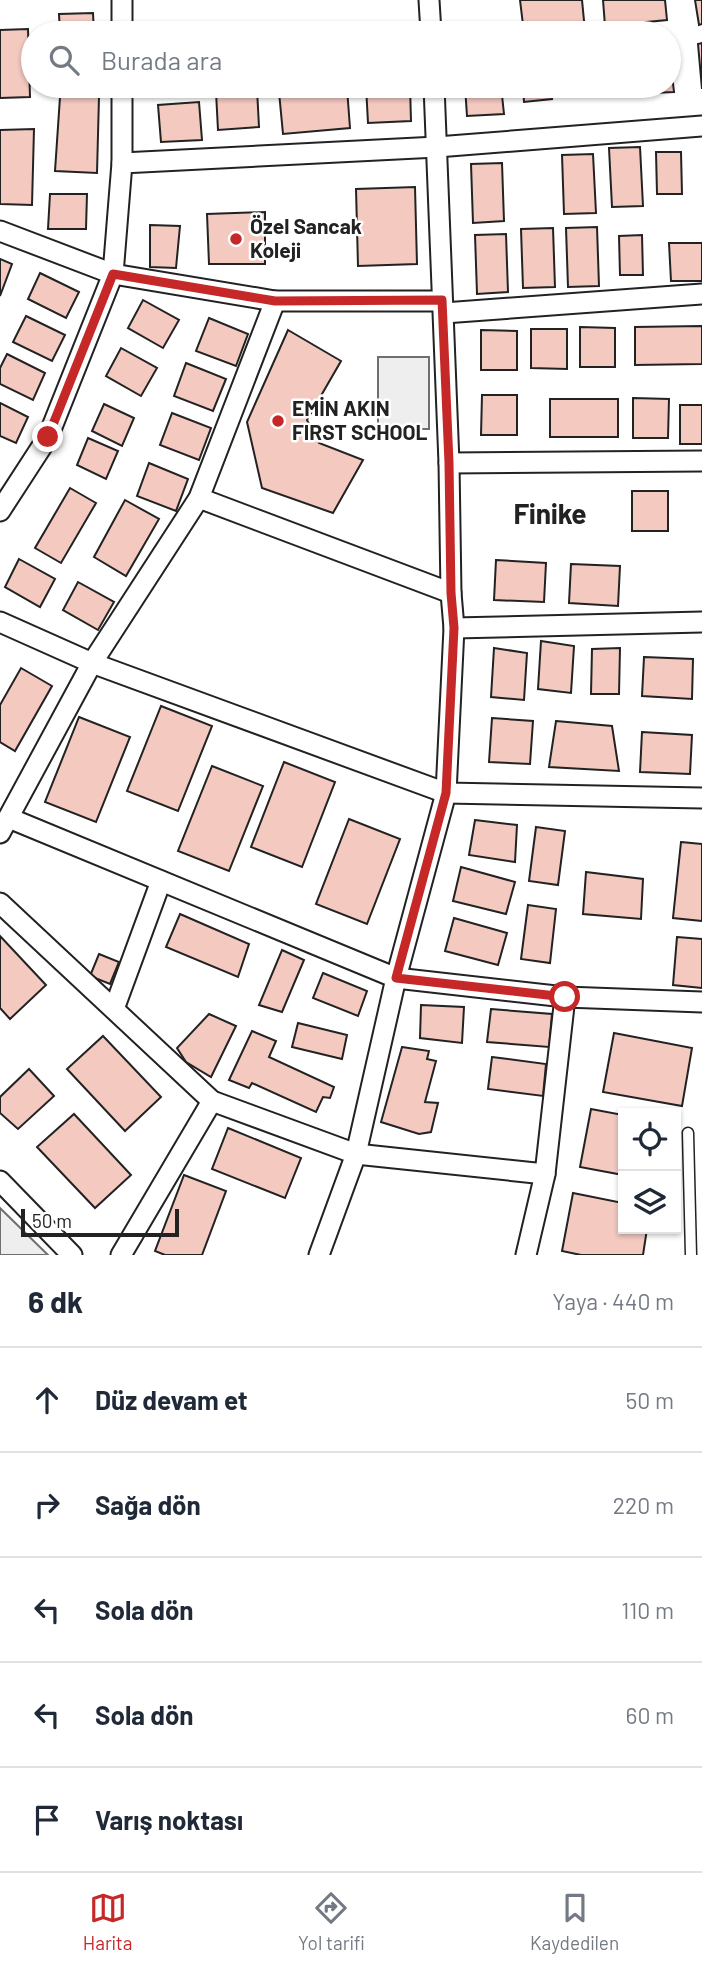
<!DOCTYPE html>
<html lang="tr">
<meta charset="utf-8">
<style>
:root{--surface:#fff;--page:#f2f2f3;--text:#1f2937;--muted:#747a83;--line:#e0e1e3;--accent:#c62828}
body{margin:0;font-family:Barlow,sans-serif;background:var(--page);color:var(--text)}
.controls{position:absolute;right:21px;bottom:21px;display:grid;overflow:hidden;border-radius:0px;box-shadow:0 2px 5px #0004}
.controls button{width:63px;height:63px;display:grid;place-items:center;padding:0;border:0;border-bottom:2px solid var(--line);background:var(--surface);color:var(--text);font:35px sans-serif}
.scale{position:absolute;left:21px;bottom:18px;width:158px;box-sizing:border-box;padding-left:7px;border:4px solid #222;border-top:0;font-size:19px;line-height:24px;white-space:nowrap;color:#222;-webkit-text-stroke:5px #fff;paint-order:stroke}
.stop{position:absolute;width:21px;height:21px;margin:-16px;border:5px solid #c62828;border-radius:50%;background:#fff}
.stop.end{background:#c62828;border-color:#fff;box-shadow:0 2px 7px #0008}
.list{margin:0;padding:0;list-style:none}
h2{display:flex;justify-content:space-between;align-items:center;height:91px;margin:0;padding:0 28px;font-size:30px}
h2 small{font-size:23px;font-weight:400;color:var(--muted)}
.list li{display:grid;grid-template-columns:46px 1fr auto;gap:21px;align-items:center;box-sizing:border-box;height:105px;padding:0 28px;border-top:2px solid var(--line)}
.list b{display:block;font-size:26px;white-space:nowrap}
.list em{font-size:23px;font-style:normal;color:var(--muted)}
.icon{flex:none;width:38px;height:38px;fill:none;stroke:currentColor;stroke-width:2;stroke-linecap:round;stroke-linejoin:round}
.map{position:relative;flex:none;width:702px;height:1255px;overflow:hidden}
.search{position:absolute;background:var(--surface);box-shadow:0 2px 5px #0004;left:21px;right:21px;top:21px;height:77px;display:flex;align-items:center;gap:18px;box-sizing:border-box;padding:0 24px;border-radius:38px;color:var(--muted);font-size:26px}
.sheet{height:616px;background:var(--surface)}
nav{display:flex;justify-content:space-around;align-items:center;box-sizing:border-box;height:98px;border-top:2px solid var(--line);background:var(--surface);font-size:19px;color:var(--muted)}
nav a{display:grid;justify-items:center;gap:4px}
nav .on{color:var(--accent)}
.map>svg:first-child{display:block}
.green{fill:#eee;stroke:#6f6f6f;stroke-width:2}
.building{fill:#f3c9c0;stroke:#222;stroke-width:2}
.lines{fill:none;stroke-linecap:round;stroke-linejoin:round}
.lane-casing{stroke:#222;stroke-width:13}
.street-casing{stroke:#222;stroke-width:23}
.lane{stroke:#fff;stroke-width:10}
.street{stroke:#fff;stroke-width:19}
.route{stroke:#c62828;stroke-width:9}
.poi-dot{fill:#c62828;stroke:#fff;stroke-width:2.5}
.labels{text-anchor:middle;stroke-width:5;stroke-linejoin:round;paint-order:stroke}
.poi-label{font-size:21px;font-weight:bold;fill:#222;stroke:#fff;text-anchor:start}
.district-label{font-size:28px;font-weight:bold;fill:#222;stroke:#fff}
</style>
<div class="map">
<svg width="702" height="1255" viewBox="0 0 702 1255">
<rect width="100%" height="100%" fill="#fff"/>
<g class="green">
<rect x="378" y="357" width="51" height="72"/>
<path d="M0,1208L48,1255H0Z"/>
</g>
<g class="building">
<path d="M520,0H582L585,31L524,33Z"/>
<path d="M603,0H665L667,20L605,26Z"/>
<path d="M695,0H702V24L699,25Z"/>
<path d="M93,13L94,33H60L59,14Z"/>
<path d="M194,27L195,33H153V30Z"/>
<path d="M28,29L30,97L0,98V30Z"/>
<path d="M702,43V89L698,44Z"/>
<path d="M669,50L674,92L583,96L582,86H669Z"/>
<path d="M366,86H410L411,121L368,123Z"/>
<path d="M465,86H501L504,114L467,116Z"/>
<path d="M523,86H551L552,99L524,102Z"/>
<path d="M347,88L350,128L283,134L279,92Z"/>
<path d="M257,89L259,127L218,130L216,92Z"/>
<path d="M60,97H99L97,173L55,171Z"/>
<path d="M199,102L202,140L161,142L158,105Z"/>
<path d="M34,129L32,205L0,204V130Z"/>
<path d="M640,147L643,206L612,207L609,148Z"/>
<path d="M656,152H681L682,194H657Z"/>
<path d="M593,154L596,213L564,214L562,155Z"/>
<path d="M502,163L504,221L473,223L471,164Z"/>
<path d="M415,187L417,264L358,266L356,189Z"/>
<path d="M50,194H87L86,229H48Z"/>
<path d="M265,212V264H209L207,214Z"/>
<path d="M150,225L180,226L176,268L150,267Z"/>
<path d="M597,227L599,286L568,287L566,228Z"/>
<path d="M553,228L555,287L523,288L521,229Z"/>
<path d="M506,234L508,292L477,294L475,235Z"/>
<path d="M642,235L643,275H620L619,236Z"/>
<path d="M669,243H702V281H671Z"/>
<path d="M0,259L12,264L0,296Z"/>
<path d="M40,273L79,292L66,318L28,299Z"/>
<path d="M143,300L179,320L163,348L128,328Z"/>
<path d="M26,316L65,335L52,361L13,342Z"/>
<path d="M209,318L248,334L236,366L196,351Z"/>
<path d="M702,326V364L635,365V327Z"/>
<path d="M580,327L615,328V367H580Z"/>
<path d="M531,329H567V369L531,368Z"/>
<path d="M288,330L341,361L307,420L319,443L363,460L333,513L262,488L247,422Z"/>
<path d="M481,330L517,331V370H481Z"/>
<path d="M121,348L157,368L141,396L106,376Z"/>
<path d="M7,354L45,373L33,400L0,384V368Z"/>
<path d="M186,363L226,379L213,411L174,396Z"/>
<path d="M482,395H517V435H481Z"/>
<path d="M633,398L669,399L668,438H633Z"/>
<rect x="550" y="399" width="68" height="38"/>
<path d="M0,403L28,417L16,443L0,436Z"/>
<path d="M104,404L134,418L122,446L92,431Z"/>
<rect x="680" y="405" width="22" height="39"/>
<path d="M172,413L211,428L199,460L160,445Z"/>
<path d="M88,438L118,451L106,479L77,465Z"/>
<path d="M149,463L188,479L176,511L137,496Z"/>
<path d="M70,488L96,503L61,563L35,548Z"/>
<rect x="632" y="491" width="36" height="40"/>
<path d="M125,500L159,519L126,576L94,557Z"/>
<path d="M19,559L55,579L40,607L5,587Z"/>
<path d="M496,560L546,563L544,602L494,600Z"/>
<path d="M571,564L620,566L618,606L569,603Z"/>
<path d="M78,582L114,602L98,630L63,610Z"/>
<path d="M541,641L574,646L571,693L538,689Z"/>
<path d="M494,648L527,653L524,700L491,697Z"/>
<path d="M620,648L619,694H591L592,649Z"/>
<path d="M644,657L693,659L692,699L642,696Z"/>
<path d="M21,668L52,686L15,751L0,742V705Z"/>
<path d="M161,706L212,726L178,811L127,791Z"/>
<path d="M79,717L130,737L96,822L45,802Z"/>
<path d="M492,718L533,721L530,764L489,762Z"/>
<path d="M556,721L612,726L619,771L549,767Z"/>
<path d="M642,732L692,735L690,774L640,772Z"/>
<path d="M284,762L335,782L302,867L251,847Z"/>
<path d="M212,766L263,786L229,871L178,851Z"/>
<path d="M349,819L400,839L367,924L316,904Z"/>
<path d="M475,820L517,825L515,862L469,855Z"/>
<path d="M536,827L565,831L558,885L529,881Z"/>
<path d="M681,842L702,844V921L673,918Z"/>
<path d="M461,867L515,882L506,914L453,901Z"/>
<path d="M586,872L643,879L641,919L583,914Z"/>
<path d="M528,905L556,909L550,963L521,959Z"/>
<path d="M180,914L249,944L238,977L166,947Z"/>
<path d="M454,918L507,933L498,965L445,951Z"/>
<path d="M0,936L46,985L10,1019L0,1008Z"/>
<path d="M677,937L702,939V988L673,985Z"/>
<path d="M282,950L304,960L282,1012L259,1005Z"/>
<path d="M99,954L119,962L110,984L90,976Z"/>
<path d="M323,973L367,991L358,1016L313,998Z"/>
<path d="M421,1005L464,1007L462,1043L420,1038Z"/>
<path d="M491,1009L552,1014L549,1047L487,1042Z"/>
<path d="M209,1014L236,1026L211,1077L186,1062L177,1048Z"/>
<path d="M298,1023L347,1035L342,1059L292,1047Z"/>
<path d="M252,1031L276,1041L269,1057L334,1087L330,1098L323,1097L316,1112L252,1083L249,1088L229,1080Z"/>
<path d="M614,1033L692,1048L682,1106L603,1092Z"/>
<path d="M103,1036L161,1097L125,1131L67,1069Z"/>
<path d="M402,1047L429,1051L427,1059L436,1061L425,1102L438,1103L431,1132L419,1134L381,1122Z"/>
<path d="M492,1057L546,1064L543,1096L488,1089Z"/>
<path d="M29,1069L54,1096L18,1129L0,1113V1097Z"/>
<path d="M591,1109L623,1115V1175L580,1167Z"/>
<path d="M74,1114L131,1175L95,1208L37,1147Z"/>
<path d="M228,1128L301,1158L285,1198L212,1169Z"/>
<path d="M184,1175L226,1191L202,1255H165L155,1251Z"/>
<path d="M573,1193L623,1203V1229H647L643,1255H581L562,1251Z"/>
</g>
<g class="lines">
<defs>
<path id="lane" d="M688,1133L691,1255"/>
<g id="street">
<path d="M429,0L431,33"/>
<path d="M122,33V0"/>
<path d="M122,163L437,147L702,126"/>
<path d="M0,231L113,274L275,301H442"/>
<path d="M444,313L702,294"/>
<path d="M449,463L702,461"/>
<path d="M199,498L451,593"/>
<path d="M0,511L48,437L113,274L122,163V86"/>
<path d="M0,622L92,663L446,793L702,798"/>
<path d="M454,628L702,622"/>
<path d="M9,818L396,978L565,997L702,1002"/>
<path d="M0,833L92,663L199,498L275,301"/>
<path d="M0,903L212,1101L356,1154L545,1174"/>
<path d="M114,1009L161,881"/>
<path d="M0,1181L72,1255"/>
<path d="M121,1255L212,1101"/>
<path d="M319,1255L356,1154L396,978L446,793L454,628L451,593L449,463L434,86"/>
<path d="M526,1255L545,1174L565,997"/>
</g>
</defs>
<use href="#lane" class="lane-casing"/>
<use href="#street" class="street-casing"/>
<use href="#lane" class="lane"/>
<use href="#street" class="street"/>
</g>
<g class="lines">
<path class="route" d="M48,437L113,274L275,301L442,300L449,463L451,593L454,628L446,793L396,978L565,997"/>
</g>
<g class="poi-dot">
<circle cx="236" cy="239" r="7"/>
<circle cx="278" cy="421" r="7"/>
</g>
<g class="labels">
<g class="poi-label">
<text x="250" y="234">Özel Sancak<tspan x="250" dy="24">Koleji</tspan></text>
<text x="292" y="416">EMİN AKIN<tspan x="292" dy="24">FIRST SCHOOL</tspan></text>
</g>
<g class="district-label">
<text x="550" y="524">Finike</text>
</g>
</g>
</svg>
<div class="controls">
<button><svg class="icon" aria-label="locate" viewBox="0 0 24 24"><circle cx="12" cy="12" r="6"/><path d="M12 2v4M12 18v4M2 12h4M18 12h4"/></svg></button>
<button><svg class="icon" aria-label="layers" viewBox="0 0 24 24"><path d="M12 4l9 5-9 5-9-5zM3 14l9 5 9-5"/></svg></button>
</div>
<div class="scale">50 m</div>
<div class="stop" style="left:565px;top:997px"></div>
<div class="stop end" style="left:48px;top:437px"></div>
<div class="search"><svg class="icon" aria-label="search" viewBox="0 0 24 24"><circle cx="10" cy="10" r="6"/><path d="M15 15l6 6"/></svg>Burada ara</div>
</div>
<section class="sheet">
<h2>6 dk<small>Yaya · 440 m</small></h2>
<ul class="list">
<li><svg class="icon" aria-label="ahead" viewBox="0 0 24 24"><path d="M12 20V5M6 11l6-6 6 6"/></svg><div><b>Düz devam et</b></div><em>50 m</em></li>
<li><svg class="icon" aria-label="right" viewBox="0 0 24 24"><path d="M7 20v-9h11M14 6l5 5-5 5"/></svg><div><b>Sağa dön</b></div><em>220 m</em></li>
<li><svg class="icon" aria-label="left" viewBox="0 0 24 24"><path d="M17 20v-9H6M10 6l-5 5 5 5"/></svg><div><b>Sola dön</b></div><em>110 m</em></li>
<li><svg class="icon" aria-label="left" viewBox="0 0 24 24"><path d="M17 20v-9H6M10 6l-5 5 5 5"/></svg><div><b>Sola dön</b></div><em>60 m</em></li>
<li><svg class="icon" aria-label="arrive" viewBox="0 0 24 24"><path d="M6 21V4h12l-3 4 3 4H6"/></svg><div><b>Varış noktası</b></div></li>
</ul>
</section>
<nav>
<a class="on"><svg class="icon" aria-label="map" viewBox="0 0 24 24"><path d="M3 6l6-2 6 2 6-2v14l-6 2-6-2-6 2zM9 4v14M15 6v14"/></svg>Harita</a>
<a><svg class="icon" aria-label="directions" viewBox="0 0 24 24"><path d="M12 3l9 9-9 9-9-9zM9 14v-3h6M13 9l2 2-2 2"/></svg>Yol tarifi</a>
<a><svg class="icon" aria-label="saved" viewBox="0 0 24 24"><path d="M7 4h10v16l-5-4-5 4z"/></svg>Kaydedilen</a>
</nav>
